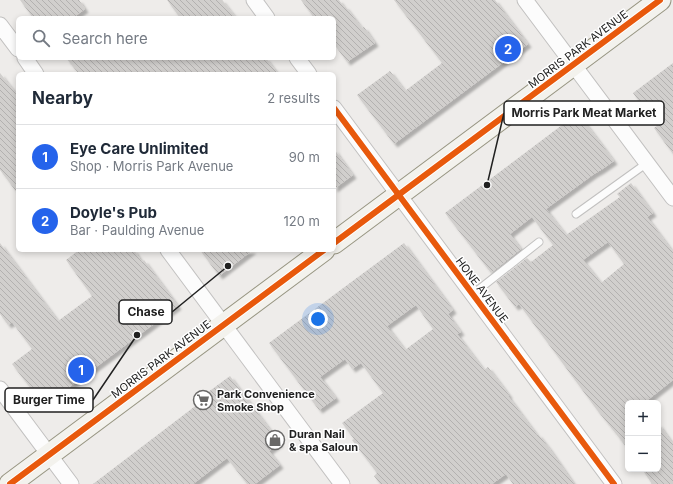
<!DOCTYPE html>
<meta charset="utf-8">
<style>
:root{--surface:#fff;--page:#f2f2f3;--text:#1f2937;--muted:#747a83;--line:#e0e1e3;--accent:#2563eb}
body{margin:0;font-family:Inter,sans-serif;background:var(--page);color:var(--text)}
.controls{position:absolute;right:12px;bottom:12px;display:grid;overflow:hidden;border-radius:6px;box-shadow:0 2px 6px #0003}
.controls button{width:36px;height:36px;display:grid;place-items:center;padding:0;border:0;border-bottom:1px solid var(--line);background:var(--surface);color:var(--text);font:20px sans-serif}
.you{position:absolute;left:318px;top:319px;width:14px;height:14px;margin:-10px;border:3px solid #fff;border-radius:50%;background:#1a73e8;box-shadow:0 0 0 6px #1a73e833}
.badge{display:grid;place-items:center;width:26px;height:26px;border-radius:50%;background:var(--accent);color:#fff;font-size:13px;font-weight:700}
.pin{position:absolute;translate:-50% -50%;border:2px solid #fff;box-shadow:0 1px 4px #0006}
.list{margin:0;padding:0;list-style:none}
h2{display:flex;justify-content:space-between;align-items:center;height:52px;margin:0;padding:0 16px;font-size:17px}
h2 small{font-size:13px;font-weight:400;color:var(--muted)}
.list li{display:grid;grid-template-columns:26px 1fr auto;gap:12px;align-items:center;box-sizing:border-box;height:64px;padding:0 16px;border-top:1px solid var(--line)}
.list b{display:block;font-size:15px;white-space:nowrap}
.list p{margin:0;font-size:13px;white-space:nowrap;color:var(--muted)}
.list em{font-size:13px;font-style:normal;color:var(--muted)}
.icon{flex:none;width:22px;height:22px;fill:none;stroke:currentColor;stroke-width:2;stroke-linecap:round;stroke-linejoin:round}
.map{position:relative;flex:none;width:673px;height:484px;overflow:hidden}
.search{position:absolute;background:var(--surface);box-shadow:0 2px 6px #0003;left:16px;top:16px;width:320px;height:44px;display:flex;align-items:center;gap:10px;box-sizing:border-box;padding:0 14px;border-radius:6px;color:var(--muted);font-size:15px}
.panel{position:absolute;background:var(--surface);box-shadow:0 2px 6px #0003;left:16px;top:72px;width:320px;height:180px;border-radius:6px}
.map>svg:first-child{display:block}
.building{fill:url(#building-back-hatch);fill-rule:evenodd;filter:url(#shadow)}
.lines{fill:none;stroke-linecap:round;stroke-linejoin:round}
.service-casing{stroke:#c2c1c0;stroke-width:9}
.minor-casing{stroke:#c2c1c0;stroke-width:17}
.secondary-casing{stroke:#989683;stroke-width:23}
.service{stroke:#fcfcfc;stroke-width:7}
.minor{stroke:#fcfcfc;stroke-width:15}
.secondary{stroke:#f3f2ed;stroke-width:21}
.cycleway-casing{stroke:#fff;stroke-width:8}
.cycleway{stroke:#e8590c;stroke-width:6}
.labels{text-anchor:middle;stroke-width:3;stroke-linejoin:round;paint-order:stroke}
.street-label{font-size:11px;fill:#212121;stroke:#fff}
.poi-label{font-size:11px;font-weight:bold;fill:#212121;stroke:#fff;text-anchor:start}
.leader{fill:none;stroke:#212121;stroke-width:1.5}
.callout-dot{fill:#212121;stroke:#fff;stroke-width:1.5}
.callout{fill:#fff;stroke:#212121;stroke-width:1.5}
.callout-label{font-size:12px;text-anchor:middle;font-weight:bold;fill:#212121}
</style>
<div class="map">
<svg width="673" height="484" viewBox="0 0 673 484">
<defs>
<pattern id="building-back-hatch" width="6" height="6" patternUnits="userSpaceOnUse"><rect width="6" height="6" fill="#d1cfcd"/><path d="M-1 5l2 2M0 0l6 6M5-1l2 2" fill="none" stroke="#b3b1b0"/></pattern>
<filter id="shadow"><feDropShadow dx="3.5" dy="3.5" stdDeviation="1" flood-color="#0004"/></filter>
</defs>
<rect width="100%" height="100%" fill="#eeecea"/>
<g class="building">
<path d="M20,0H79L85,9L73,18H33Z"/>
<path d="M167,0H222L236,18H180Z"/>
<path d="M301,0H339L344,7L345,6L362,28L364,27L375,43L347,62L334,44V18H314Z"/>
<path d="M394,0H495L528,44L394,144L357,95L390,71L405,91L442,63Z"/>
<path d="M66,58H266L278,74H79Z"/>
<path d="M673,63V154L654,128L657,126L633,93Z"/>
<path d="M0,73L18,96V194L0,170Z"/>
<path d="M578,113L614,161L601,170L594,174L546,209L566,235L620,197L617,194L631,183L653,213L647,217L673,252V380L644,403H628V449L597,410L519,304L515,307L496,282L527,258L531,262L553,245L532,217L510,234L521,249L491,273L445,213ZM608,242L624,264L601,283L583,260Z"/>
<path d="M334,149L353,175L334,189Z"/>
<path d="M0,243L58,321L92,296L66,260L79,250H134L142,262L144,260L178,306L44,406L12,364L32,349L12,322L8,325L0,314Z"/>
<path d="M404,243L453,310L448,314L461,332L457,334L484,370L488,367L509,395L508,396L537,435L538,434L549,448L574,484H513L506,474L492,484H380L374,476L377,473L352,440L354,439L342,423L383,393L361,363L352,369L345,359L320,377L336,398L319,410L269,343ZM416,305L433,329L405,350L387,326Z"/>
<path d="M200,250H253L219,276Z"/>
<path d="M230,376L280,443L269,451L280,465L255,484H247L227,458L193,484H93L198,404L196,401Z"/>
<path d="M658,423L673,444V484H652L642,469H658Z"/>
</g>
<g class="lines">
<defs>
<g id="service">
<path d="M576,214L647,163"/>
<path d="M473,294L539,242"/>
</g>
<g id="minor">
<path d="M254,0L267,18"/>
<path d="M525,0L673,198"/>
<path d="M0,25L18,49"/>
<path d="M25,58L36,74"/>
<path d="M297,58L309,74"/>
<path d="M334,108L614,484"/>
<path d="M168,250L342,484"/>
<path d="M0,389L71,484"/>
</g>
<g id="secondary">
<path d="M334,243L660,0"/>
<path d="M10,484L324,250"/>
</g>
</defs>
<use href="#service" class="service-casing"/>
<use href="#minor" class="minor-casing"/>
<use href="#secondary" class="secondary-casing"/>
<use href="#service" class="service"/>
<use href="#minor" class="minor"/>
<use href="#secondary" class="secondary"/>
<defs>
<g id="cycleway">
<path d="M334,108L614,484"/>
<path d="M334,243L660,0"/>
<path d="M10,484L324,250"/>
</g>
</defs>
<use href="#cycleway" class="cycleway-casing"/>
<use href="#cycleway" class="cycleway"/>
</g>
<defs>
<symbol id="supermarket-ring" viewBox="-11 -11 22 22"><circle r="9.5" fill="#fff" stroke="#696867" stroke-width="1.5"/><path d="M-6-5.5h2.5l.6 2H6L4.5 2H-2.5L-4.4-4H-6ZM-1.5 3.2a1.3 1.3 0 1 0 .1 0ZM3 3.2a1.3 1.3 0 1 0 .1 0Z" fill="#696867"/></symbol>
<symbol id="shop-ring" viewBox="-11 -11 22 22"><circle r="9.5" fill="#fff" stroke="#696867" stroke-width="1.5"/><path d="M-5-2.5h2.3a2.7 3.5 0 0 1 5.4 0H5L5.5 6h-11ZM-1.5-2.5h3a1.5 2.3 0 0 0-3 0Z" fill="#696867"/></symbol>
</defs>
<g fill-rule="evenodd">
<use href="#supermarket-ring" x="192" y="389" width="22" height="22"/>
<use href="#shop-ring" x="264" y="429" width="22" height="22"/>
</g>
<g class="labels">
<g class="street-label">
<text transform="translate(578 49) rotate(-37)" y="4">MORRIS PARK AVENUE</text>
<text transform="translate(482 290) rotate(53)" y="4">HONE AVENUE</text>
<text transform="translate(161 359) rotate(-37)" y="4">MORRIS PARK AVENUE</text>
</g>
<g class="poi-label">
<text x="217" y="398">Park Convenience<tspan x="217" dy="13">Smoke Shop</tspan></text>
<text x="289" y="438">Duran Nail<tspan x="289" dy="13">&amp; spa Saloun</tspan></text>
</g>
</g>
<path class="leader" d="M487 185L504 113M228 266L172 312M137 335L93 400"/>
<g class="callout-dot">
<circle cx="487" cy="185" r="4"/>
<circle cx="228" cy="266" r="4"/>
<circle cx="137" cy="335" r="4"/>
</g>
<g class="callout">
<rect x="504" y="101" width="160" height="24" rx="4"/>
<rect x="119" y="300" width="53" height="24" rx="4"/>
<rect x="5" y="388" width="88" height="24" rx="4"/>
</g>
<g class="callout-label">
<text x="584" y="117">Morris Park Meat Market</text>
<text x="146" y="316">Chase</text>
<text x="49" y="404">Burger Time</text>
</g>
</svg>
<div class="controls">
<button>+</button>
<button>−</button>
</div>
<div class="you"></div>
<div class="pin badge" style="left:81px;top:370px">1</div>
<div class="pin badge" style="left:508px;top:49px">2</div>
<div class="search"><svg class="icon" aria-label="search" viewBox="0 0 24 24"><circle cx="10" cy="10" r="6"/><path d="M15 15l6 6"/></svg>Search here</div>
<section class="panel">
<h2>Nearby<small>2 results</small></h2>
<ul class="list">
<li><span class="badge">1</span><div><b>Eye Care Unlimited</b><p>Shop · Morris Park Avenue</p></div><em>90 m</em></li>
<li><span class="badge">2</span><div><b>Doyle's Pub</b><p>Bar · Paulding Avenue</p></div><em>120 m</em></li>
</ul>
</section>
</div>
